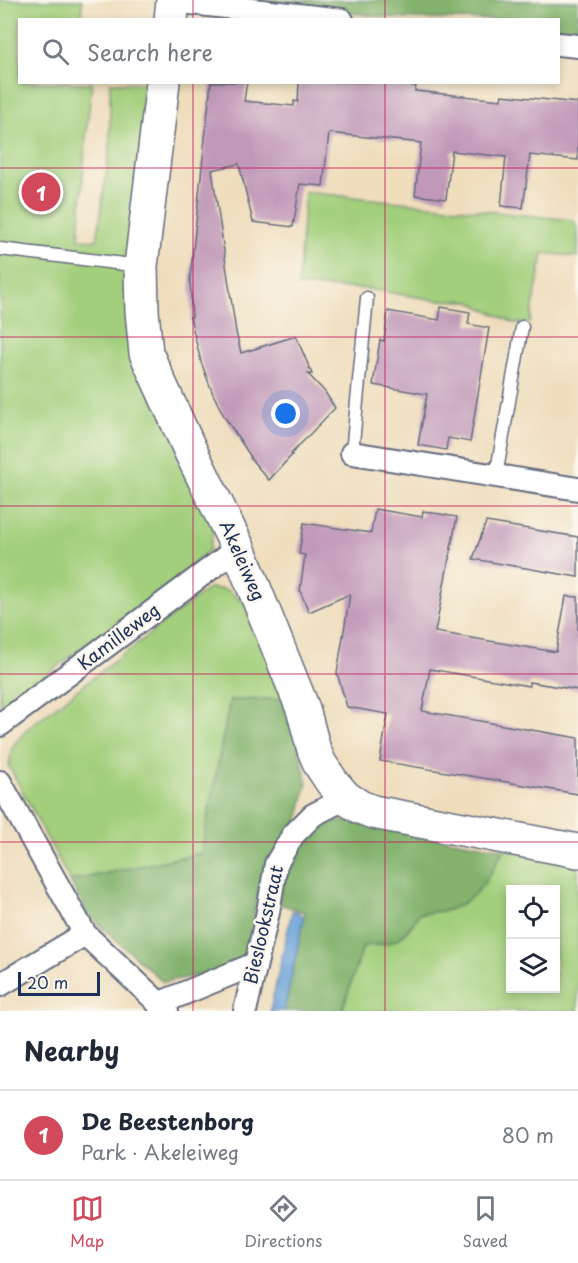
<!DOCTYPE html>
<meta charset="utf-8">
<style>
:root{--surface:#fff;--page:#f6f6f7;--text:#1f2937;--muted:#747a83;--line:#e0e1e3;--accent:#d1495b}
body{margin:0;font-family:"Playpen Sans",sans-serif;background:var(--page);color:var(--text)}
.controls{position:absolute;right:18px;bottom:18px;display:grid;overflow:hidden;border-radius:0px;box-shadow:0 3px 9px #0003}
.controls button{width:54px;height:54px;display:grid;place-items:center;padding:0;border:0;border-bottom:2px solid var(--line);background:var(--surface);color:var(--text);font:30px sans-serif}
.scale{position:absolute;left:18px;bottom:15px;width:82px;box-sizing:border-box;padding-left:6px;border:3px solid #1b2f5e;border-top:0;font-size:16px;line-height:21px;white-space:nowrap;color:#1b2f5e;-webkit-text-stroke:4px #fbf7ec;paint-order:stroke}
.you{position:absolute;left:286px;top:414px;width:21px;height:21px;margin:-15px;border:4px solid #fff;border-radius:50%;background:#1a73e8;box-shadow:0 0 0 9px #1a73e833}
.badge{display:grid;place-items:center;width:39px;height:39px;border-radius:50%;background:var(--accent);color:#fff;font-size:20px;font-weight:700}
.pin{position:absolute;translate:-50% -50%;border:3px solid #fff;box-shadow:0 2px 6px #0006}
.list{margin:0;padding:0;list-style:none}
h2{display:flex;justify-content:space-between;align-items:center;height:78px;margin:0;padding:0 24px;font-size:26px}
h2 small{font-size:20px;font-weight:400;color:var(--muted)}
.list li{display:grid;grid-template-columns:39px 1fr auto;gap:18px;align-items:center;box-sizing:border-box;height:90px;padding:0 24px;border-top:2px solid var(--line)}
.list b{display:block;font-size:22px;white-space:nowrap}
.list p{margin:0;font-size:20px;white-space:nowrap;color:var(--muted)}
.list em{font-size:20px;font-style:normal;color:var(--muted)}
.icon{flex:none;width:33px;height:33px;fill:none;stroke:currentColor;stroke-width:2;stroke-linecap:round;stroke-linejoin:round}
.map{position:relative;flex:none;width:578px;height:1011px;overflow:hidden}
.search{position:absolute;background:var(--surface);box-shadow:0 3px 9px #0003;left:18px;right:18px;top:18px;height:66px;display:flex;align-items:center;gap:15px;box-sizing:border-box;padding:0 21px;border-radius:0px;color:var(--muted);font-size:22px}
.sheet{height:168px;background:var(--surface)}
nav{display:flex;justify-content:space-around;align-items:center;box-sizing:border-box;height:84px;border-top:2px solid var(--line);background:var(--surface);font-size:16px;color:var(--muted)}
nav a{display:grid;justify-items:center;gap:3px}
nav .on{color:var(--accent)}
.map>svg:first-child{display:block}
.green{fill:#a3cf7c;stroke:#5f7f6d;stroke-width:1.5;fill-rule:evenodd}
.forest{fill:#82b26c;stroke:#4e7065;stroke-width:1.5}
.water{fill:#6ba2d9;stroke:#43689c;stroke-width:1.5}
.building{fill:#c098b8}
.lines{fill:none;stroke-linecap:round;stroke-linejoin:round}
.lane-casing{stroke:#656c7f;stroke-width:15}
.street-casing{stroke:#656c7f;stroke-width:26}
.secondary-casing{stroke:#656c7f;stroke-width:36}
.lane{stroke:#fff;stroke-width:12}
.street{stroke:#fff;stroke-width:22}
.secondary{stroke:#fff;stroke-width:33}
.grid{fill:none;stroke:#c2185b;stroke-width:1.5;stroke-opacity:0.55}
.labels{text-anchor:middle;stroke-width:5;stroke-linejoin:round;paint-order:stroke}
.street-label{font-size:18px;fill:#1b2f5e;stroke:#fbf7ec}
</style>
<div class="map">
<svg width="578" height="1011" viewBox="0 0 578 1011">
<rect width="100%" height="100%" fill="#fbf7ec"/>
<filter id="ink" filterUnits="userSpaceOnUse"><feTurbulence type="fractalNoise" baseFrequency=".0167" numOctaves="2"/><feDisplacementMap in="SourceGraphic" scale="12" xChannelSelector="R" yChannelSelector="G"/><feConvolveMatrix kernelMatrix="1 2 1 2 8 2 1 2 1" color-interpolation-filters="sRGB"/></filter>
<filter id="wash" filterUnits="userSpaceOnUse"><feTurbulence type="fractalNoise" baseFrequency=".008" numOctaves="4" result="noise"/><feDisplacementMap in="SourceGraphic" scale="24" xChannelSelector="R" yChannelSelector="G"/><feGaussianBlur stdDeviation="1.35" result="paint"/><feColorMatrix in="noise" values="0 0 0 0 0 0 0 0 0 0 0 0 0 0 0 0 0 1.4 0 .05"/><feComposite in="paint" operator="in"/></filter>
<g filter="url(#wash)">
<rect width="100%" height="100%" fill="#efddbc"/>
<g class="green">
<path d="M0,0H82V19L20,20V82L92,83L85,145L79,239L97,240L110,146V83H149L147,353L214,528L209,550L160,593L101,634L0,710Z"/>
<path d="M305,192L572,220L578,227V257L543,253L530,323H514L468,301L435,300L369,289L298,286Z"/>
<path d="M209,588L228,590L252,609L286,699L230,700L201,853L70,881L9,766L12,747L28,728Z"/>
<path d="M504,849L578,862V1011H342L363,946C397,943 400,943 419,914L448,910L491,873ZM510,890H556V988H510Z"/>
</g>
<g class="forest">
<path d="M226,0L578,1V38L559,35L558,20L407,19Z"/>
<path d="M286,699L297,734L307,783L297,825L267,872L258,893L247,955L223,971L163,982L87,914L70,881L201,853L230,700Z"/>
<path d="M342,821L504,849C491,874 477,902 448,910C439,912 428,912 419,914C400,943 397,943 363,946L342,1011H284L305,912L279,904C282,888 284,872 289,857C296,837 323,823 342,821Z"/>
</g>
<path class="water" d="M292,911L298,912L304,917L284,1011H270Z"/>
<g id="blocks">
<g class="building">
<path d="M211,82H247L244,101L294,106V101L298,102L299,82H381L416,86L415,91L501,100L502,95L578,103V160L530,155L523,208L501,206L506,157L452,151L446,199L415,195L421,143L329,133L323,186L300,184L293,227L253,222L239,164L212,170L236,332L241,353L296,336L312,374H308L325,392L335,408L291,454L292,455L269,480L250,458L251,457L224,416L213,394L201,362L190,317H192L190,279Z"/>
<path d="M441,307L470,312L468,324L489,328L470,442L448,438L446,450L418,445L427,394L373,385L380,340L384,341L388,311L439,320Z"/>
<path d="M375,509L422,517L423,511L457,517L435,632L556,652L566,596L578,597V690L529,682V686L430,669L422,711L578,738V794L380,761L388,714L347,707L337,673L350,594L309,612L300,591L305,555L299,554L304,523L371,533Z"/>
<path d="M486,522L578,537V577L473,559Z"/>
</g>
</g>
</g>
<g filter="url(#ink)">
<use href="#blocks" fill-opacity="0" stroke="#656c7f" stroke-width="1.5"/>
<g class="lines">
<defs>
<g id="lane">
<path d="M0,249L140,266"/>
<path d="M352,453L367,298"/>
<path d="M496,476L522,327"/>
</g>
<g id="street">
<path d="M173,1L342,20"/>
<path d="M558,44L578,46"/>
<path d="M352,453L578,489"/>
<path d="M0,725L238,548"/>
<path d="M0,782L85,934L167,1011"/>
<path d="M0,985L85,934"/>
<path d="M158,1004L255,964"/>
<path d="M245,1011L268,912L276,864L293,835L313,815L346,798"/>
</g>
<g id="secondary">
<path d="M171,20L173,0"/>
<path d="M163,82L141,266L142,311L146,353L190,450L238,548L303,709L314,750L320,764L332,782L346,798L360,807L373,812L578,851"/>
</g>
</defs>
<use href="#lane" class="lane-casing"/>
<use href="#street" class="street-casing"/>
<use href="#secondary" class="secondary-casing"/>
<use href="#lane" class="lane"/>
<use href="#street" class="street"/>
<use href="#secondary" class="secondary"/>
</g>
</g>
<path class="grid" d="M193,0V20M385,0V20M193,82V1011M385,82V1011M0,168H578M0,337H578M0,506H578M0,674H578M0,842H578"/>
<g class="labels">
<g class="street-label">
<text transform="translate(242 561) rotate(66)" y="6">Akeleiweg</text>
<text transform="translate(119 637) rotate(-37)" y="6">Kamilleweg</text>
<text transform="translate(264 925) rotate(-77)" y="6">Bieslookstraat</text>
</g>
</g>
</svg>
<div class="controls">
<button><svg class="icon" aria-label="locate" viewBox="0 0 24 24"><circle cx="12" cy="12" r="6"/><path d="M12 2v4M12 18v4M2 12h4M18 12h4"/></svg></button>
<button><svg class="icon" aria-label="layers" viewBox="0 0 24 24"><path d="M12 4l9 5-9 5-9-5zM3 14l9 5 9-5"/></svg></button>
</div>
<div class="scale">20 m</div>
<div class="you"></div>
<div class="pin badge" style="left:41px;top:192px">1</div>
<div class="search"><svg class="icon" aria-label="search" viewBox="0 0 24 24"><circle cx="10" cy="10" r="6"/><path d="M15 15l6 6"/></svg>Search here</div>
</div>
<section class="sheet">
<h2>Nearby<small></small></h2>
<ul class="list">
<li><span class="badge">1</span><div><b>De Beestenborg</b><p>Park · Akeleiweg</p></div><em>80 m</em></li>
</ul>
</section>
<nav>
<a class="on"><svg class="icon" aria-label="map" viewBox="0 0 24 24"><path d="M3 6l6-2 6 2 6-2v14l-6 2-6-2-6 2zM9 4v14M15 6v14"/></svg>Map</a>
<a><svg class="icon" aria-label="directions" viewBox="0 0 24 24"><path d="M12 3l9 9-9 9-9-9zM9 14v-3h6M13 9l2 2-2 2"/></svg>Directions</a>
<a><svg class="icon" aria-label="saved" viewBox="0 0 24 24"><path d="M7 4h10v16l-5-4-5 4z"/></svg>Saved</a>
</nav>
